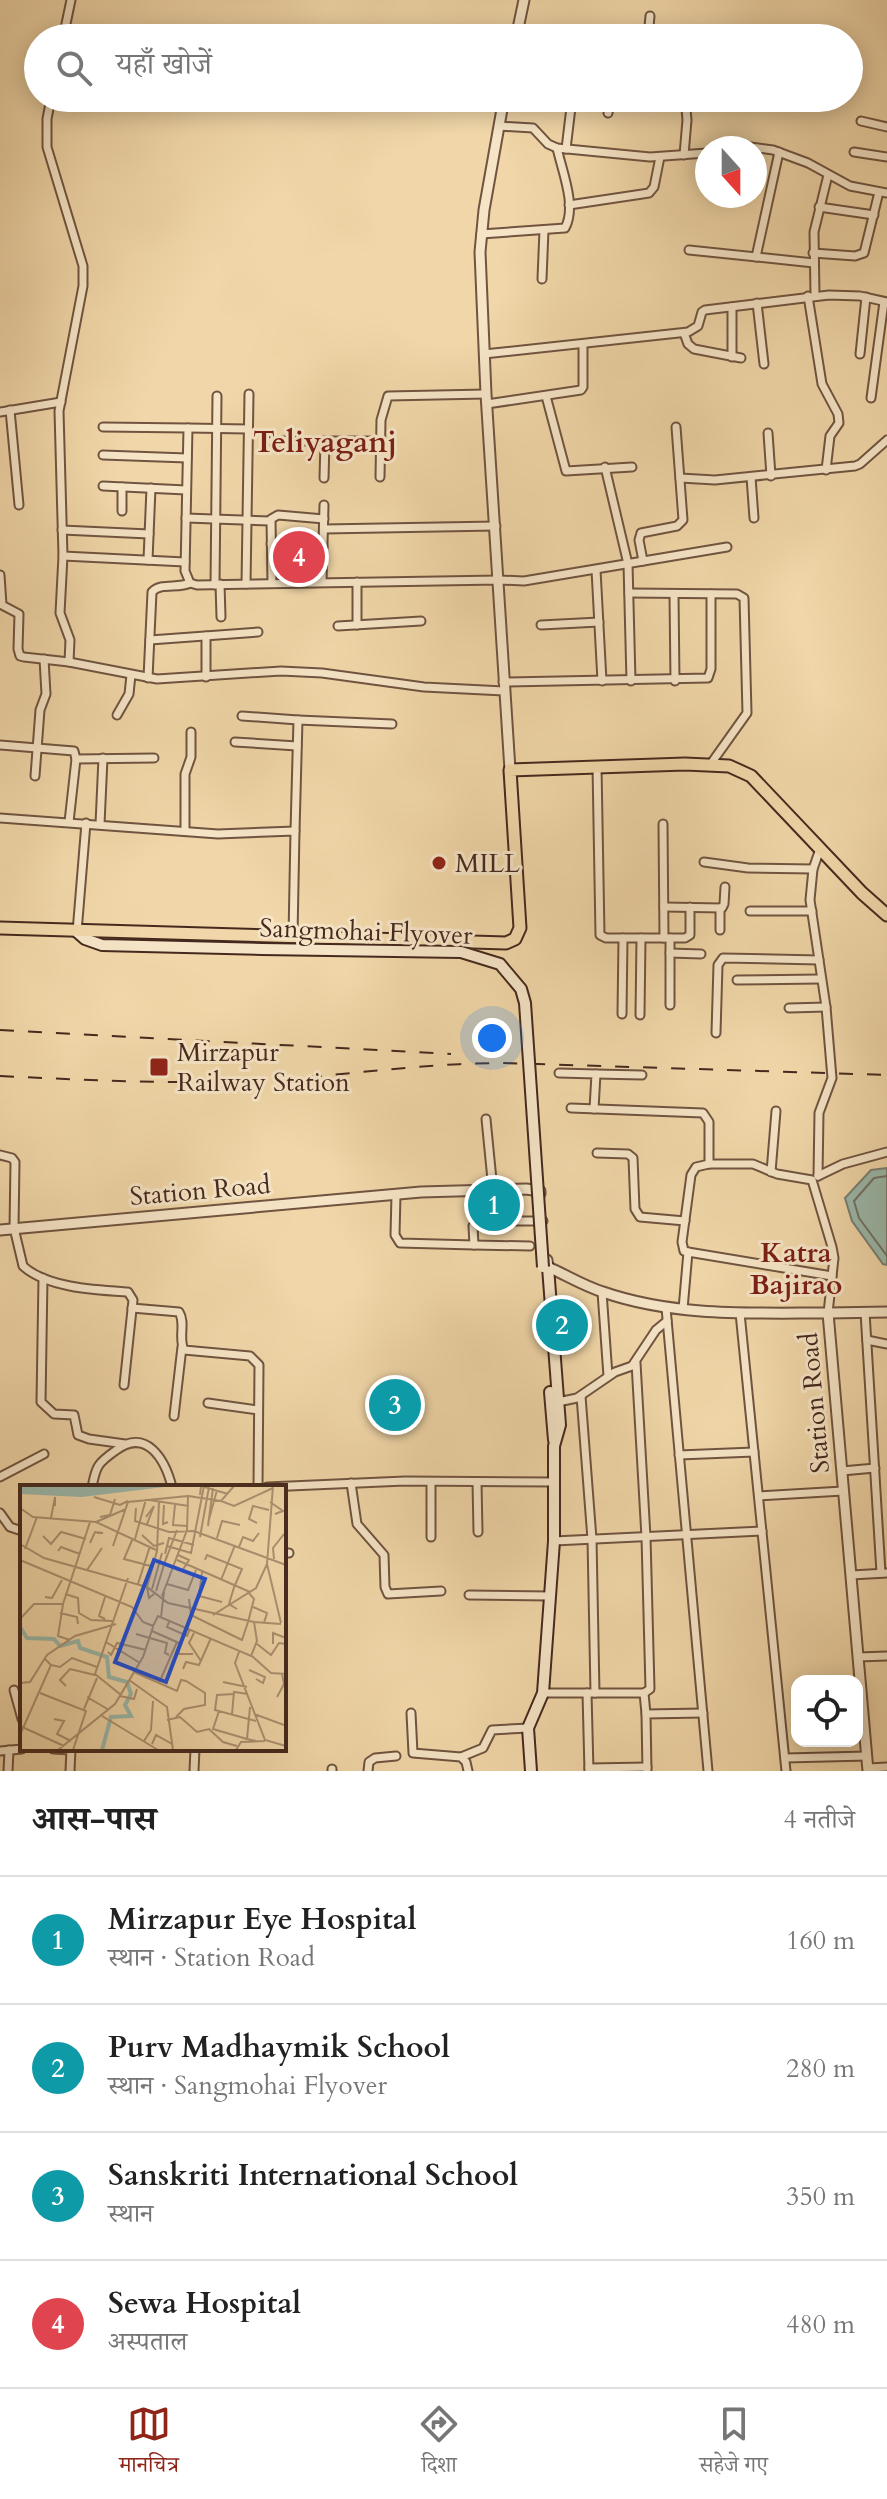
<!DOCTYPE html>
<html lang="hi">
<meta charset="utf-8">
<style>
:root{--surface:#fff;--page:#f6f6f6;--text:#222;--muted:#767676;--line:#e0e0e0;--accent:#8f2418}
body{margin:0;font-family:Cardo,"Noto Serif Devanagari",serif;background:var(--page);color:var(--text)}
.controls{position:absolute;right:24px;bottom:24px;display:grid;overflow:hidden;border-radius:16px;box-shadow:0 4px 20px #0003}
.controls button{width:72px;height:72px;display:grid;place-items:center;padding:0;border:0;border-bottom:2px solid var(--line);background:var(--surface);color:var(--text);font:40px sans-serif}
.compass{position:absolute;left:695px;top:136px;width:72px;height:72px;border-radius:50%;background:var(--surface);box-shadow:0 4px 20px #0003;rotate:159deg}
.you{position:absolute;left:492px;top:1038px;width:28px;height:28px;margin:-20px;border:6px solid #fff;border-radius:50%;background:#1a73e8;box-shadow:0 0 0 12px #1a73e833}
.badge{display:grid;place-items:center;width:52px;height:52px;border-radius:50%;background:var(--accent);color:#fff;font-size:26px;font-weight:700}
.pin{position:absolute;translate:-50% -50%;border:4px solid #fff;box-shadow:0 2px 8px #0006}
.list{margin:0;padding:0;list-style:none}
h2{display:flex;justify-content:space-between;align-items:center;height:104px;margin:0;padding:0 32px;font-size:34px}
h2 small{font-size:26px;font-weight:400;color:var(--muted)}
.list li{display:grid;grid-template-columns:52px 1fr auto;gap:24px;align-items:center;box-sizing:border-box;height:128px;padding:0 32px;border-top:2px solid var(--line)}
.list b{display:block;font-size:30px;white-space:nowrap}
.list p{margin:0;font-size:26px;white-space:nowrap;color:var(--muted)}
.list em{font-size:26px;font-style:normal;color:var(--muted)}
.icon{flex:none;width:44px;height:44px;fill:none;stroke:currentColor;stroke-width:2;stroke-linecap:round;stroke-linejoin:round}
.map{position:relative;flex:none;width:887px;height:1771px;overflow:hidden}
.search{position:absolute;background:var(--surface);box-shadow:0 4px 20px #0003;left:24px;right:24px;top:24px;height:88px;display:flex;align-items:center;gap:20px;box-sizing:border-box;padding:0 28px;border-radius:44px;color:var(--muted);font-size:30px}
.sheet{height:616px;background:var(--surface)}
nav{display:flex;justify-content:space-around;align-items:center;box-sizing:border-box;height:112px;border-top:2px solid var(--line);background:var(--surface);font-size:22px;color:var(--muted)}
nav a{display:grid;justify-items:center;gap:4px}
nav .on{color:var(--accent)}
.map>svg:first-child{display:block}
.water{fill:#9ab9ac;stroke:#787f73;stroke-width:2}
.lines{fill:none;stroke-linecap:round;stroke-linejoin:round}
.shore{stroke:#707165;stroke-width:2}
.minor-casing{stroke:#705440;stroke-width:11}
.tertiary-casing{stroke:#705440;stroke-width:13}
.secondary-casing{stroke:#45291e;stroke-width:14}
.trunk-casing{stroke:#45291e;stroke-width:15}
.minor{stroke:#f5e4c6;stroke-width:7}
.tertiary{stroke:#f5e4c6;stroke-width:9}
.secondary{stroke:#f5e4c6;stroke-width:10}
.trunk{stroke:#f0d6a8;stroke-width:11}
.rail{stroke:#45291e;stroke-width:2;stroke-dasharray:14 14;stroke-linecap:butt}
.secondary-bridge-casing{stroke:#45291e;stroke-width:14;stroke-linecap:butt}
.secondary-bridge{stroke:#f5e4c6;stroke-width:10}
.poi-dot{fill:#8f2418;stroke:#f5e4c6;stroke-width:3}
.labels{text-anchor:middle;stroke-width:6;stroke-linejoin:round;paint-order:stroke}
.poi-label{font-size:26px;fill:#45291e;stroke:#f5e4c6;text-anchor:start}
.street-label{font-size:26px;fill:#45291e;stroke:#f5e4c6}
.neighbourhood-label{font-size:28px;font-weight:bold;fill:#7a1f14;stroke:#f5e4c6}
.quarter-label{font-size:30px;font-weight:bold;fill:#7a1f14;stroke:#f5e4c6}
.inset-river{fill:none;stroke:#9ab9ac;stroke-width:4}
.inset-road{fill:none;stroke:#ac9171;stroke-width:2}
.view{fill:#1d4ed8;fill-opacity:0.15;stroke:#1d4ed8;stroke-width:4}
.inset-edge{fill:none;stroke:#45291e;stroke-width:4}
</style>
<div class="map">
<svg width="887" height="1771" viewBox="0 0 887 1771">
<rect width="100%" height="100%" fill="#f0d6a8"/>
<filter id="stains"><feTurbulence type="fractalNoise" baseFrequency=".0025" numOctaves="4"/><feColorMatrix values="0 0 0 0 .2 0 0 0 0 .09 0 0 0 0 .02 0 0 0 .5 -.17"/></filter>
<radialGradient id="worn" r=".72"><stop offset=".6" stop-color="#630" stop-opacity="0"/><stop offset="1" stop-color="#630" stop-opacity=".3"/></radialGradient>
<path class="water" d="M887,1168V1265L883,1264L852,1221L845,1198L871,1170Z"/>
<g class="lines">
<path class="shore" d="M887,1176L874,1178L854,1201L859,1218L887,1256"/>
<defs>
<g id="minor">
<path d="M63,38L71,0"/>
<path d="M648,38L650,16"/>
<path d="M51,98L47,119V147L83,266V286L59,411L63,556L60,613L70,640L69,662"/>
<path d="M608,113L611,98"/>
<path d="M861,121L887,127"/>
<path d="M499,126L533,128L548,144L557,148L650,157L707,153"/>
<path d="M719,148L736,145L773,150L808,163L850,186L887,193"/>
<path d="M566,149L572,99"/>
<path d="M854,152L887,157"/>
<path d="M684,155L687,120L685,98"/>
<path d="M569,205L649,193L654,187L660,157"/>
<path d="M819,207L874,215"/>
<path d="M481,234L565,228C577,206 562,171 557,148"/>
<path d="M689,250L814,263"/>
<path d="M813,253L855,256L864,253L879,192"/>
<path d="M756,257L779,152"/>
<path d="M542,279L544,230"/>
<path d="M815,295L814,232L828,175"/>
<path d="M808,296L822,384L838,414L839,423L830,436L826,470"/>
<path d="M757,303L764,364"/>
<path d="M684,333L688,344L694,349L741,358"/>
<path d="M484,354L688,332L698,326L702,312L705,310L829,295L860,296L887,302"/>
<path d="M860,354L866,297"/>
<path d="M732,357V307"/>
<path d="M546,396L566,471L632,467"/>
<path d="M871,398L884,302"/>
<path d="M487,404L581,390L583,387V344"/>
<path d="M10,410L19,505"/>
<path d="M0,412L61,402"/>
<path d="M103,427L188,428L185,571L190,583L197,585L499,580L524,581L727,547"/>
<path d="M188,428L248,429"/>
<path d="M768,433L771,476"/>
<path d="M272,441H381"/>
<path d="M103,455L187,458"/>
<path d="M605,467L628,564L631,681"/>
<path d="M380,477L381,420L388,396L486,394"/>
<path d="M751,477L754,518"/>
<path d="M324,478L325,441"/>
<path d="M680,478L715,480L855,466L860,464L887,440"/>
<path d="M103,486L186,490"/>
<path d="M122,487V511"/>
<path d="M186,518L270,521"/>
<path d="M324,529L496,526"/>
<path d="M62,530L149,534"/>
<path d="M271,544L323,547"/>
<path d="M63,556L185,562"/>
<path d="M148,560L151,488"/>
<path d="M643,561L639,540L641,533L677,526L683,520L676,427"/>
<path d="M596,570L602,681"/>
<path d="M0,575L2,605L19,614L18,649L20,656L24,657L69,662L157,679L281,671L322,673L424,687L504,691"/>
<path d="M322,582L324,505"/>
<path d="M357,582V625"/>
<path d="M272,583L271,519L278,515L324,519"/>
<path d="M220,584L221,617"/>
<path d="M246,584L249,394"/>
<path d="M215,585L217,396"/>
<path d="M629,593L737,594L744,598L747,713L710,765"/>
<path d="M674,594L675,681"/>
<path d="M541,625L599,622"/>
<path d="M338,626L421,621"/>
<path d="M150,640L258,632"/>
<path d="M206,677V636"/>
<path d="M148,678L152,592C161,582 178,589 190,583"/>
<path d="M503,682L708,678L711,669V594"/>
<path d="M117,715L129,694L131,675"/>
<path d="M242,716L298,720"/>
<path d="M235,742L297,746"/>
<path d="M0,745L74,751L76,759L69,822"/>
<path d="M76,759L154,758"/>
<path d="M597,766L600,935L606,938H685L690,935V907"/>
<path d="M35,776L40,710L46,694L44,659"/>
<path d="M0,818L218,834L295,831L293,936"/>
<path d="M100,824L103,758"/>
<path d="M663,824L664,938"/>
<path d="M185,831V774L191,757V732"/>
<path d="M295,831L298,720L392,724"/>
<path d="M704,862L748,868L813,869"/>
<path d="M664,907L722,908L724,904L725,887"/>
<path d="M750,911H812"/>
<path d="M720,930V908"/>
<path d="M77,932L86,823"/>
<path d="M670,938V1005"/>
<path d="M670,953L701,954"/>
<path d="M737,980L820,979"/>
<path d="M789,1008L826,1007"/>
<path d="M622,1014L623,938"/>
<path d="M640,1015L641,938"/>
<path d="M716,1033L718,965L723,958L819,960"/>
<path d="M559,1073L596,1074L594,1109"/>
<path d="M596,1074L642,1075"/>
<path d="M571,1108L703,1113L709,1122V1164"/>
<path d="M486,1119L493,1190"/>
<path d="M597,1153L628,1154L633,1158L635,1209L640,1217L685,1221"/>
<path d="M0,1155L12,1158L15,1162L14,1228L23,1266C47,1288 96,1290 128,1292L133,1300L124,1385"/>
<path d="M771,1172L776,1111"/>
<path d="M818,1176L819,1113L832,1078L826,1007L810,900L813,869L820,849"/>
<path d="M818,1176L843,1164L887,1152"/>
<path d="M396,1195L395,1235L400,1243L474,1245L473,1226L476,1221H543"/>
<path d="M474,1245L530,1246"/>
<path d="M688,1252L684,1251L682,1242L691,1175L696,1167L709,1164H753L777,1174L812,1180L832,1247L834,1258L828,1313"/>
<path d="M43,1278L41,1402L54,1414L74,1415L78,1435L89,1439L125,1444"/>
<path d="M602,1292L608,1376"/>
<path d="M132,1308L179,1312C186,1323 178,1338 184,1350L250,1356L259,1365L258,1487"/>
<path d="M666,1308L708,1771"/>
<path d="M683,1309L688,1252L832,1276"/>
<path d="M865,1312L881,1573"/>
<path d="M740,1313L786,1771"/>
<path d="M867,1340L887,1344"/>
<path d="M581,1396L592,1539L595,1693"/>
<path d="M558,1402L577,1398L615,1372L632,1366L656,1330L667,1321"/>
<path d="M208,1403L258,1410"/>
<path d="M174,1416L182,1347"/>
<path d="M679,1455L754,1452"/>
<path d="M842,1471L875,1468"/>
<path d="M0,1477L44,1454"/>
<path d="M431,1482V1537"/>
<path d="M477,1482L478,1532"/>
<path d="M351,1483L357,1524L384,1555L385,1587L388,1594L441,1591"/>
<path d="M92,1487C96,1466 98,1463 115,1451C146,1427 165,1459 172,1487"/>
<path d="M267,1487L405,1481L554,1482"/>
<path d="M759,1496L843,1491"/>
<path d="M0,1513L10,1527L22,1531"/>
<path d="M554,1541L762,1531"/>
<path d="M284,1553H289"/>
<path d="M851,1575L887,1573"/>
<path d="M469,1595L550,1596"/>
<path d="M858,1657L887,1656"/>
<path d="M14,1690L22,1719"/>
<path d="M543,1693H644L650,1689L646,1537L636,1363"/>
<path d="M587,1693L589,1771"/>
<path d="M644,1693L646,1714"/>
<path d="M411,1713L413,1753L461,1757L466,1762L468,1771"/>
<path d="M53,1749L71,1750"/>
<path d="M0,1751L22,1749"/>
<path d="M461,1757L483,1748L492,1730L528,1728"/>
<path d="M785,1758L867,1756"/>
<path d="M589,1768L647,1767"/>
<path d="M868,1768L887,1767"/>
<path d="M332,1769V1771"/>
<path d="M8,1771L9,1750"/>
<path d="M70,1771L71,1749"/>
<path d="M194,1771L195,1749"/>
<path d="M368,1771L369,1762L375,1758L396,1756"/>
<path d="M647,1771L646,1714L703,1713"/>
</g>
<g id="tertiary">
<path d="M516,38L524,0"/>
<path d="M504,98L484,210L480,252L486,394L510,770"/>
<path d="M0,1230L421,1192L526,1189L540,1191V1194"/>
<path d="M547,1260L548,1267C566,1275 584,1286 603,1292C675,1317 753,1313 828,1313L868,1771"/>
<path d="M828,1313L887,1312"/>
</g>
<g id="secondary">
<path d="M77,932L85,939L102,945L262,949"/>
<path d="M550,1392L554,1440"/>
<path d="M531,1771L528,1728L543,1693L554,1541V1446L560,1425L548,1267"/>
</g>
<path id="trunk" d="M0,928L506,943L515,939L520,928L510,770L685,764L729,766L751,776L862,893L887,915"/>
</defs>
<use href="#minor" class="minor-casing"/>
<use href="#tertiary" class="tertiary-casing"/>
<use href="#secondary" class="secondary-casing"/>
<use href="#trunk" class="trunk-casing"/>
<use href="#minor" class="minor"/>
<use href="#tertiary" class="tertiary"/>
<use href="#secondary" class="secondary"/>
<use href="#trunk" class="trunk"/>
<g class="rail">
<path d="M0,1030L451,1054"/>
<path d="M0,1076C87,1080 174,1085 261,1080C343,1076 423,1063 504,1063L887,1075"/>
</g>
<defs>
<path id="secondary-bridge" d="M262,949L461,952L500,964L521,989L525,1003L543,1267"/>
</defs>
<use href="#secondary-bridge" class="secondary-bridge-casing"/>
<use href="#secondary-bridge" class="secondary-bridge"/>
</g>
<g class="poi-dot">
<circle cx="439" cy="863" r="8"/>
<rect x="149" y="1057" width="20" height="20" rx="4"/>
</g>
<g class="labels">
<g class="poi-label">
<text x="455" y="872">MILL</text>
<text x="177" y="1061">Mirzapur<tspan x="177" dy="30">Railway Station</tspan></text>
</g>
<g class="street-label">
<text transform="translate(366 931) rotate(2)" y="9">Sangmohai Flyover</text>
<text transform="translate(200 1190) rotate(-5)" y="9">Station Road</text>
<text transform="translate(814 1403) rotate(-95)" y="9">Station Road</text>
</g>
<g class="neighbourhood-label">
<text x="796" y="1262">Katra<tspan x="796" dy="32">Bajirao</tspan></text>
</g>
<g class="quarter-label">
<text x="325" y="452">Teliyaganj</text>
</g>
</g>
<g transform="translate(20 1485)">
<rect width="266" height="266" fill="#f0d6a8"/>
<path d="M0,1H152L62,12L0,9Z" fill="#9ab9ac"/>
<path class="inset-river" d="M0,142L7,153L34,154L40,161L58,156L60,163L87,172L89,192L107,197L111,209L105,220L111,231L91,232L82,265"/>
<path class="inset-road" d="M253,1L247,79L261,138M180,10L181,1L208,9M74,12L100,20L108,16M129,15L169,21M139,16L137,66L127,102L148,118L234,137M201,16L214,21L253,3M250,17L263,26L255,29M144,20L143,39L148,37M155,20L153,40L167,41M0,23L13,32L76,37L136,65M116,23L115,36L149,47L174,46L266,80M80,32L90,30L95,14M126,32L134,21L127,39M31,33L35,12V21M76,37L106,24M188,38L197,5M237,38L229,34L233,21L249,25M188,41L193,3M122,50L134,61L144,58M23,51L31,59L41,47L66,54M180,52L189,2M113,53L104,74L131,81M197,53L202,36L220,40M115,54L126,14M70,58L75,47L83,48H77M0,59L24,73L127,102L129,113L134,109M93,61L108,17L168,11M147,61L171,68L184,1M219,62L223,52L233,56L239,48M5,64L17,32M38,66L41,62L60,69M145,69L149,53L174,60M158,70L169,75L162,86M254,74L253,63L264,49M0,75L112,122L123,137L133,141L138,131L231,171L237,156L234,137L261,139M157,75L230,107M185,75L187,70L222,84L215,100M143,82L157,45M67,85L82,63M182,87L179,111L202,117M201,95L215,60M118,99L130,61M147,99L168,105L176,85M215,99L209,119L217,124M132,104L142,68M136,106L147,70M45,109L58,113L59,128L71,135L92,136M142,111L167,45L168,11L201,16L214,1M25,112L32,113L42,95M85,112L79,131L85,134M169,114L171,130L222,155L228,137M43,119L38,151L50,155M233,122L247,128L244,138M40,128L57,132L58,139M193,130L236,103L247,79M141,132L144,107M0,134L14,119H43L70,37M149,137L147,142L167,151L170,144M228,137L234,114L229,108M132,146L159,158V169H173M174,148L169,158L181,176M116,149L147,158L145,168L149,170M86,157L120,178M237,159L251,170L259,158L266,159M253,159V148L266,153M88,167L91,170L97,158L126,165M219,167L215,178L245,255L266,261M232,171L251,188L266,189M31,180L40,182L52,173L77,182M163,184L166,177L179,180L191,153M229,185L245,192L243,198L236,194M114,187L157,206L161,195L166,196L185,208V220L164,224L156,232M109,195L147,222L153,265M203,197L227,202M0,198L10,197L27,170L55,151L96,139M139,198L157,157M46,201L40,195L50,184L75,190M20,208L66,226L53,265M214,209L197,210L195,225L236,236M101,210L75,189L108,93M100,211L114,214L117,204M67,212L89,225M257,212L264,199L262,189M230,222L227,254L236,256M64,224L77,193M199,226L193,244L227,254M212,229L214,207L228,209M234,229L264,240M82,231L138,265M34,234L44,236L37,249L51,256M147,235L160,232L177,247L189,244L203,257L217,261M0,241L44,261M0,250L31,180L25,174M124,256L131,245L133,216M132,259L136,250L152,259M38,265L95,219L123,172L133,142M216,265L221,257L245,256"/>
<path class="view" d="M134,75L185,94L146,197L95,177Z"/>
<rect width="266" height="266" class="inset-edge"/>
</g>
<rect width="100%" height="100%" filter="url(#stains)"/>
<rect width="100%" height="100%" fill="url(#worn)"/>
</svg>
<div class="controls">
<button><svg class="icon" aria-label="locate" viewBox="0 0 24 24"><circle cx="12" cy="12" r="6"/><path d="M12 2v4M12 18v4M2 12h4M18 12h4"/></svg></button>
</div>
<svg class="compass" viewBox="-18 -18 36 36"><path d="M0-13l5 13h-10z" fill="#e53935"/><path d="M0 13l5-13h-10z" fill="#767676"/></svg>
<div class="you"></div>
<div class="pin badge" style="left:494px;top:1205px;background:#0f9aa8">1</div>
<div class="pin badge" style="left:562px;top:1325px;background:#0f9aa8">2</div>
<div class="pin badge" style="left:395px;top:1405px;background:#0f9aa8">3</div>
<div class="pin badge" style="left:299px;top:557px;background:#e0444e">4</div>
<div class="search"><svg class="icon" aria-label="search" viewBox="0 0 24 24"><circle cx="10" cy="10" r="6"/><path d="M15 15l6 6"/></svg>यहाँ खोजें</div>
</div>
<section class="sheet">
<h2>आस-पास<small>4 नतीजे</small></h2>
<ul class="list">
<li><span class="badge" style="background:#0f9aa8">1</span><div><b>Mirzapur Eye Hospital</b><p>स्थान · Station Road</p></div><em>160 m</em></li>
<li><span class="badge" style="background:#0f9aa8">2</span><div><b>Purv Madhaymik School</b><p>स्थान · Sangmohai Flyover</p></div><em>280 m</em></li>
<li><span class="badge" style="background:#0f9aa8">3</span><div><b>Sanskriti International School</b><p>स्थान</p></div><em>350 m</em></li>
<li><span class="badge" style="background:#e0444e">4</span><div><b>Sewa Hospital</b><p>अस्पताल</p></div><em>480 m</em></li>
</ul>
</section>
<nav>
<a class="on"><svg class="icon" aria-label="map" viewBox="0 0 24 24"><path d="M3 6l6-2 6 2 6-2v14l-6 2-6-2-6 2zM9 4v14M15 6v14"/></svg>मानचित्र</a>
<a><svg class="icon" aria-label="directions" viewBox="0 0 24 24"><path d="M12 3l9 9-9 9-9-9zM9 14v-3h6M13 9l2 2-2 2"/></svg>दिशा</a>
<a><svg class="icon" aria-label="saved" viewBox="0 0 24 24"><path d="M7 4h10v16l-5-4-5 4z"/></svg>सहेजे गए</a>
</nav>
